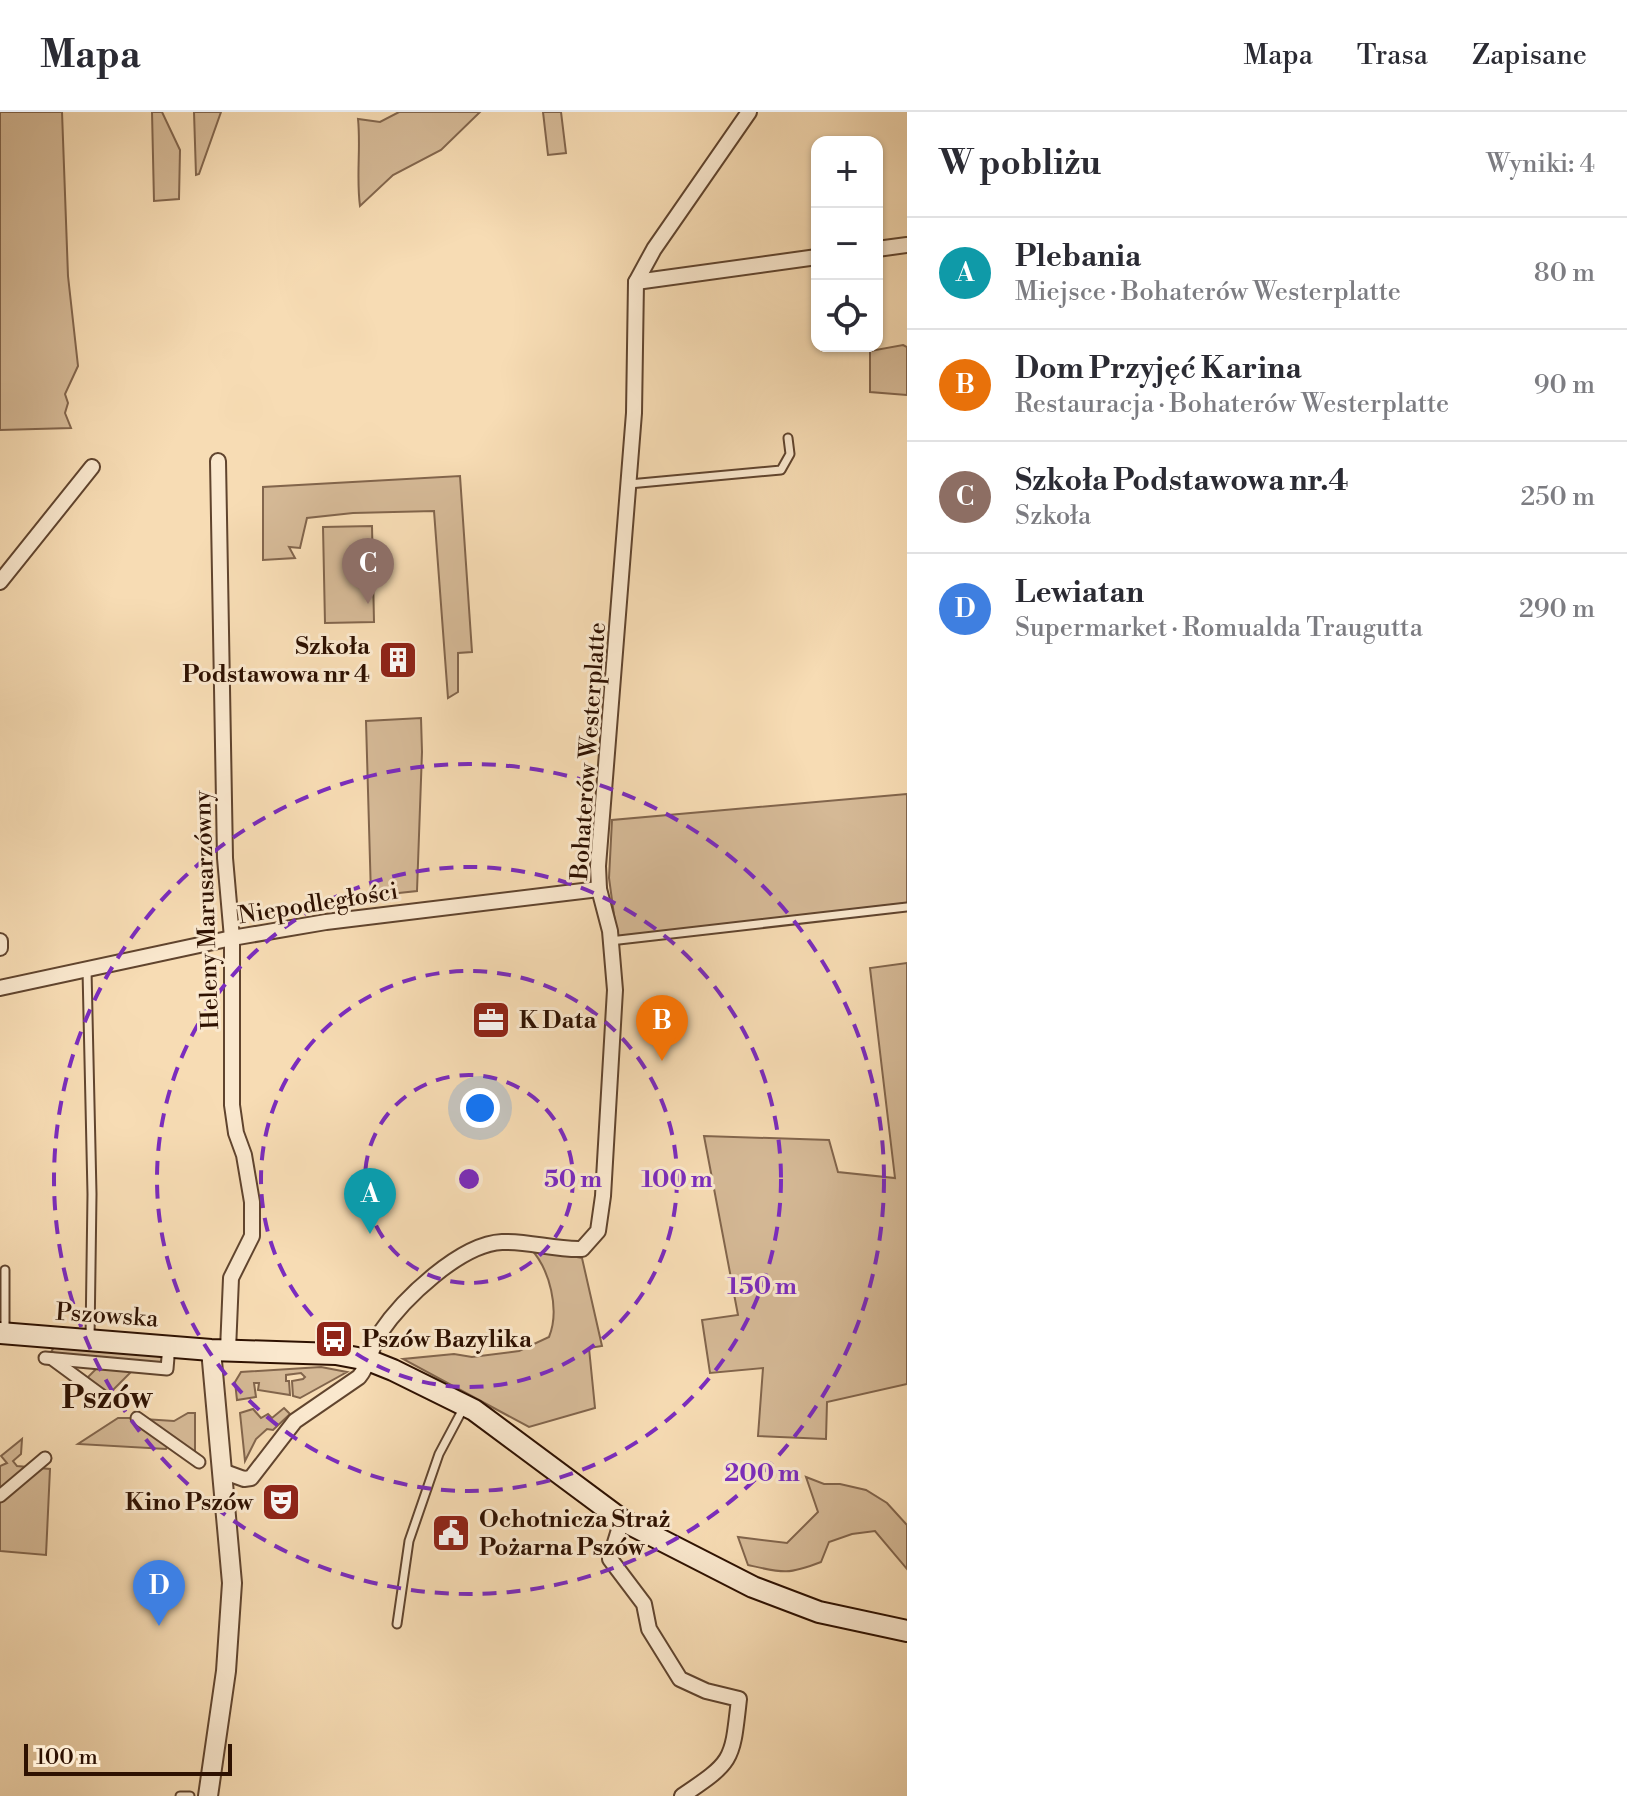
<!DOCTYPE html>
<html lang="pl">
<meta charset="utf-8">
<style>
:root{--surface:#fff;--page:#f2f2f3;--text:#2b2b33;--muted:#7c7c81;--line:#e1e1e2;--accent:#db2777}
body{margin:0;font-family:"Libre Bodoni",serif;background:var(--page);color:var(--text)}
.controls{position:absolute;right:24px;top:24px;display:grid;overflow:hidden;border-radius:16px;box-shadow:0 2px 6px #0004}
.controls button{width:72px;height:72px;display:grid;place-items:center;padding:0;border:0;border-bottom:2px solid var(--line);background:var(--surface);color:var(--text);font:40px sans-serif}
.scale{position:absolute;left:24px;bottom:20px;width:208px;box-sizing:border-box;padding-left:8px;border:4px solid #2e1101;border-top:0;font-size:22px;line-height:28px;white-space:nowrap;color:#2e1101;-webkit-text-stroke:6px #fae8ce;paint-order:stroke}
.you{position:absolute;left:480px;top:996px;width:28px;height:28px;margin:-20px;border:6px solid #fff;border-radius:50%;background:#1a73e8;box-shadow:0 0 0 12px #1a73e833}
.badge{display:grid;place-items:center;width:52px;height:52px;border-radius:50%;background:var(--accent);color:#fff;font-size:26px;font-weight:700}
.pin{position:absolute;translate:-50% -66px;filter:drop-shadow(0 2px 4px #0008)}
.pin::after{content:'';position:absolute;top:42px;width:28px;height:24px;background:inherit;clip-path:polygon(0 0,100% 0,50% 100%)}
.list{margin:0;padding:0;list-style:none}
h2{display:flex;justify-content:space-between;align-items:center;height:104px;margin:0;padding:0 32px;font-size:34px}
h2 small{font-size:26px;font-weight:400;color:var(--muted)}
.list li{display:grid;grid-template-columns:52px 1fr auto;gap:24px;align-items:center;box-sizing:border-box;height:112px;padding:0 32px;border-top:2px solid var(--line)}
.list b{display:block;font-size:30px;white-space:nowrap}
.list p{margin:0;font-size:26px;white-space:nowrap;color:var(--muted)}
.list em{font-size:26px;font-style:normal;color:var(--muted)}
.icon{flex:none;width:44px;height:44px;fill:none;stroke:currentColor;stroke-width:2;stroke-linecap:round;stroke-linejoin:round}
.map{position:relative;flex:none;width:907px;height:1684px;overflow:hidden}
header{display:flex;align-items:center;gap:48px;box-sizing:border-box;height:112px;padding:0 40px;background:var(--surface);border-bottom:2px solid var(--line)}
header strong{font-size:38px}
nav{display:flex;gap:44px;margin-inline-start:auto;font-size:28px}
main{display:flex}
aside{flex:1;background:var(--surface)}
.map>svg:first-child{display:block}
.green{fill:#d5b996;stroke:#82654c;stroke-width:2}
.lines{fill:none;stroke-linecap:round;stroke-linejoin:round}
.service-casing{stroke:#60442e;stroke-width:11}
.pedestrian-casing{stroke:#60442e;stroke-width:15}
.minor-casing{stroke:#60442e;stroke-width:18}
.tertiary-casing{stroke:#60442e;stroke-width:22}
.secondary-casing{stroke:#2e1101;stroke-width:24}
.service{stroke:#fae8ce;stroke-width:7}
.pedestrian{stroke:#fae8ce;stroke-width:11}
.minor{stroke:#fae8ce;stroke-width:14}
.tertiary{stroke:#fae8ce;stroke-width:18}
.secondary{stroke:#fae8ce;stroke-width:20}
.ring{fill:none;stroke:#7b2cbf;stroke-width:4;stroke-dasharray:14 10}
.labels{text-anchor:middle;stroke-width:6;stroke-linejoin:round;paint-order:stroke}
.poi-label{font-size:24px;font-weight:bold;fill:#2e1101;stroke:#fae8ce;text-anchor:start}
.street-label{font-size:24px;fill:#2e1101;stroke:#fae8ce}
.district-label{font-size:32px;font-weight:bold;fill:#2e1101;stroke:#fae8ce}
.centre{fill:#7b2cbf;stroke:#fae8ce;stroke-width:4}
.ring-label{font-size:24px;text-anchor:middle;font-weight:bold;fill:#7b2cbf;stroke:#fae8ce;stroke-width:6;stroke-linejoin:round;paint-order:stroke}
</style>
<header>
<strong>Mapa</strong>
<nav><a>Mapa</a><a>Trasa</a><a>Zapisane</a></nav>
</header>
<main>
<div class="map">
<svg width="907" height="1684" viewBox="0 0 907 1684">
<rect width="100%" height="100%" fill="#f7dcb4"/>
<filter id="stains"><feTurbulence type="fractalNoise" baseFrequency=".0025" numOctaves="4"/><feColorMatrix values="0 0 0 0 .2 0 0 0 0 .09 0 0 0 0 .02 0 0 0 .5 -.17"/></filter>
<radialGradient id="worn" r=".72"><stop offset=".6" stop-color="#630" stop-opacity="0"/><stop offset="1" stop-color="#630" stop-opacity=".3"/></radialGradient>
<g class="green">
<path d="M0,0H62L68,164L78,254L65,282L68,291L65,301L71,316L0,318Z"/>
<path d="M152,0H162L180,38L179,87L154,89Z"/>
<path d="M194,0H221L199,62L196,63Z"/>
<path d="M399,0H480L441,38L393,63L360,94C356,65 361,36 358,7L380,10Z"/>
<path d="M543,0H561L566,41L548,43Z"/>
<path d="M903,233L907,235V283L870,280V239Z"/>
<path d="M460,364L472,540L458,541V580L448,586L434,399L353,401L307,406L300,436L289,435L295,446L263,448V375Z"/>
<path d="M372,414L374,510L325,511L323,415Z"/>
<path d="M421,606L422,640L417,779L371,784L366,609Z"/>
<path d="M907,682V791L617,825L609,766L612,708Z"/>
<path d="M907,851V1272L827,1290L826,1327L758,1324L763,1256L710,1261L702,1208L738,1203L704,1024L829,1028L838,1060L895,1066L870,856Z"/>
<path d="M530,1136L582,1146L602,1234L589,1236L595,1296L529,1315L403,1247L454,1242L472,1245L519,1239L549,1225C560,1198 550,1157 530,1136Z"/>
<path d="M60,1234L166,1245L161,1253L50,1242L54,1235Z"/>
<path d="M99,1254L132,1259L109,1282L86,1267Z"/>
<path d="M321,1255L347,1260L300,1286L293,1284L292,1269L303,1267L305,1265L301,1261L286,1263V1269H289L290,1283L258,1278L259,1271H254L256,1285L237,1288L235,1270L241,1260Z"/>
<path d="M284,1296L290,1302L273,1318L267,1317L256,1327L245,1349L240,1301L253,1297L261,1306L268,1302L272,1306Z"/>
<path d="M188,1301H195V1343L143,1307L174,1309Z"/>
<path d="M118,1306H130L168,1333L166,1337L78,1332Z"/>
<path d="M22,1327L21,1342L13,1349L17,1354L50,1357L46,1443L0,1439V1354L7,1351L1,1344Z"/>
<path d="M806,1365L824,1372H840L866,1378L887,1391L907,1413V1457L875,1419L852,1422L829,1430L821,1450C787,1463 783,1461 748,1453L738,1425L787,1431L818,1400Z"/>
</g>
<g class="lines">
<defs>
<g id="service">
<path d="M629,372L781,358L790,342L788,326"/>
<path d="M610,829L907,795"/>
<path d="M87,858L92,1082L90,1227"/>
<path d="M5,1158V1219"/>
<path d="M397,1512L409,1429L439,1342L464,1295"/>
<path d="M180,1684H190"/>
</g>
<g id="pedestrian">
<path d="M45,1246L167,1257L168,1245"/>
<path d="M52,1247L105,1286"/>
<path d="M137,1306L199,1350"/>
<path d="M0,1384L45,1346"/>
</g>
<g id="minor">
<path d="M877,137L907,133"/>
<path d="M636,170L817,145"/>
<path d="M218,349L225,746L232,826V993L236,1021L244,1043L252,1090V1124L231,1166L228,1238"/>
<path d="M0,470L92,355"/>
<path d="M0,829V836"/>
<path d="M0,876L232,826L326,810L599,777"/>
<path d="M222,1359L244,1367L251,1366L295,1309L359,1265C370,1252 371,1234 380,1221C403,1187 460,1132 502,1130C529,1129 555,1138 582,1137L598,1119L603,1084L615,878L610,819L599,777L598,754L634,301L636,170L654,137L749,0"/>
<path d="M622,1408L610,1447L644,1492L649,1517L680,1567L706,1579L739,1587C732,1649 734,1649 682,1684"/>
</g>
<path id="tertiary" d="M208,1684L226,1559L232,1471L211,1238"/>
<path id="secondary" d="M0,1221L211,1238L336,1242L368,1248L393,1258L474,1298L622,1408L753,1475L819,1500L907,1519"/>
</defs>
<use href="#service" class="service-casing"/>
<use href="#pedestrian" class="pedestrian-casing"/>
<use href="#minor" class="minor-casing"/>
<use href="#tertiary" class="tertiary-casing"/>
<use href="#secondary" class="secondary-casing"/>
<use href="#service" class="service"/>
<use href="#pedestrian" class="pedestrian"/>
<use href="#minor" class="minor"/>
<use href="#tertiary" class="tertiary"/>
<use href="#secondary" class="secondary"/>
</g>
<g class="ring">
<circle cx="469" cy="1067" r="104"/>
<circle cx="469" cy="1067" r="208"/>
<circle cx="469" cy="1067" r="312"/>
<circle cx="469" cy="1067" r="415"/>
</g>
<defs>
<symbol id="building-square" viewBox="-11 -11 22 22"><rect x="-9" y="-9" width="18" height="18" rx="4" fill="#8f2418" stroke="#fae8ce"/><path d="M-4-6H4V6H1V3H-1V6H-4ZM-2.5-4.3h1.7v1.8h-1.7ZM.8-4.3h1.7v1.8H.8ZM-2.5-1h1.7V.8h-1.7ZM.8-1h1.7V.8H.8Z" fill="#fff"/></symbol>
<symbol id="office-square" viewBox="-11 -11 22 22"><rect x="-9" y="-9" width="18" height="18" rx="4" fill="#8f2418" stroke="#fae8ce"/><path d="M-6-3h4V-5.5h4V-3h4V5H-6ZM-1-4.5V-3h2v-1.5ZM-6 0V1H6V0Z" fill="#fff"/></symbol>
<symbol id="bus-square" viewBox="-11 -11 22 22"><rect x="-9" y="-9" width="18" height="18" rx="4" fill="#8f2418" stroke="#fae8ce"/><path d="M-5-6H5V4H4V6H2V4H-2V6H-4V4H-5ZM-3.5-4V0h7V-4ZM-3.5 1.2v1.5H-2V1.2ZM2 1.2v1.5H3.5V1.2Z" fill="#fff"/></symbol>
<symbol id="theatre-square" viewBox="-11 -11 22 22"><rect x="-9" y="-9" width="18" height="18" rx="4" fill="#8f2418" stroke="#fae8ce"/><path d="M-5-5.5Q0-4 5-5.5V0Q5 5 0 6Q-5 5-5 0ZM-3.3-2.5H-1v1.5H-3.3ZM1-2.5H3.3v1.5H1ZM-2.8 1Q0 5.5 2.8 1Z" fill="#fff"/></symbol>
<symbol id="civic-square" viewBox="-11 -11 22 22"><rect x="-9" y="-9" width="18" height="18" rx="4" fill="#8f2418" stroke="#fae8ce"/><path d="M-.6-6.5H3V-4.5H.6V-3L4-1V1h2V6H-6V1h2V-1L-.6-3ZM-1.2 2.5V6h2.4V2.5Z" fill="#fff"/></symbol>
</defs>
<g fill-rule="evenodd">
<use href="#building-square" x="376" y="526" width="44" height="44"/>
<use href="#office-square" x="469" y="886" width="44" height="44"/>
<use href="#bus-square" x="312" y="1205" width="44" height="44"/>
<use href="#theatre-square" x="259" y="1368" width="44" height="44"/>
<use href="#civic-square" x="429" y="1399" width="44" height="44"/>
</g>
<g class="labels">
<g class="poi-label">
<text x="370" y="542" text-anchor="end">Szkoła<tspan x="370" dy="28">Podstawowa nr 4</tspan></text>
<text x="519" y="916">K Data</text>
<text x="362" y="1235">Pszów Bazylika</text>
<text x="253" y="1398" text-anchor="end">Kino Pszów</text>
<text x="479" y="1415">Ochotnicza Straż<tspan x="479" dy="28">Pożarna Pszów</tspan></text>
</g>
<g class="street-label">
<text transform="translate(588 639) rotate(-86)" y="8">Bohaterów Westerplatte</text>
<text transform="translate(318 791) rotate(-9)" y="8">Niepodległości</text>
<text transform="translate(206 798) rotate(-92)" y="8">Heleny Marusarzówny</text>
<text transform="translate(107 1203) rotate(4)" y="8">Pszowska</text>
</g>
<g class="district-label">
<text x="107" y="1296">Pszów</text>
</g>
</g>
<circle cx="469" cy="1067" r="12" class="centre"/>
<g class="ring-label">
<text x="573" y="1075">50 m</text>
<text x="677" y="1075">100 m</text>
<text x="762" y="1182">150 m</text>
<text x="762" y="1369">200 m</text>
</g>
<rect width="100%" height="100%" filter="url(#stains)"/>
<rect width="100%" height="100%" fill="url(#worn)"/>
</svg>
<div class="controls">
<button>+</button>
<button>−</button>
<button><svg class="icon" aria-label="locate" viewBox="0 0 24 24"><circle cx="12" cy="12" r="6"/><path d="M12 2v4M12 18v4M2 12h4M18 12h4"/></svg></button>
</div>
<div class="scale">100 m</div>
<div class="you"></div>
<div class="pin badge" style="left:370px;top:1122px;background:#0f9aa8">A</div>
<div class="pin badge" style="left:662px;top:949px;background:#e8710a">B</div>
<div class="pin badge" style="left:368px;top:492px;background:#8d6e63">C</div>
<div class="pin badge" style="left:159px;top:1514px;background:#3f7fe0">D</div>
</div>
<aside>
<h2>W pobliżu<small>Wyniki: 4</small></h2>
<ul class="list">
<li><span class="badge" style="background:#0f9aa8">A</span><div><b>Plebania</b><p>Miejsce · Bohaterów Westerplatte</p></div><em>80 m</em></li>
<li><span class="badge" style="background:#e8710a">B</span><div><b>Dom Przyjęć Karina</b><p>Restauracja · Bohaterów Westerplatte</p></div><em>90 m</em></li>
<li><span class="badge" style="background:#8d6e63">C</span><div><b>Szkoła Podstawowa nr.4</b><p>Szkoła</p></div><em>250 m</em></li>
<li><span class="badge" style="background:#3f7fe0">D</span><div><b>Lewiatan</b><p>Supermarket · Romualda Traugutta</p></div><em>290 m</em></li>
</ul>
</aside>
</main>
